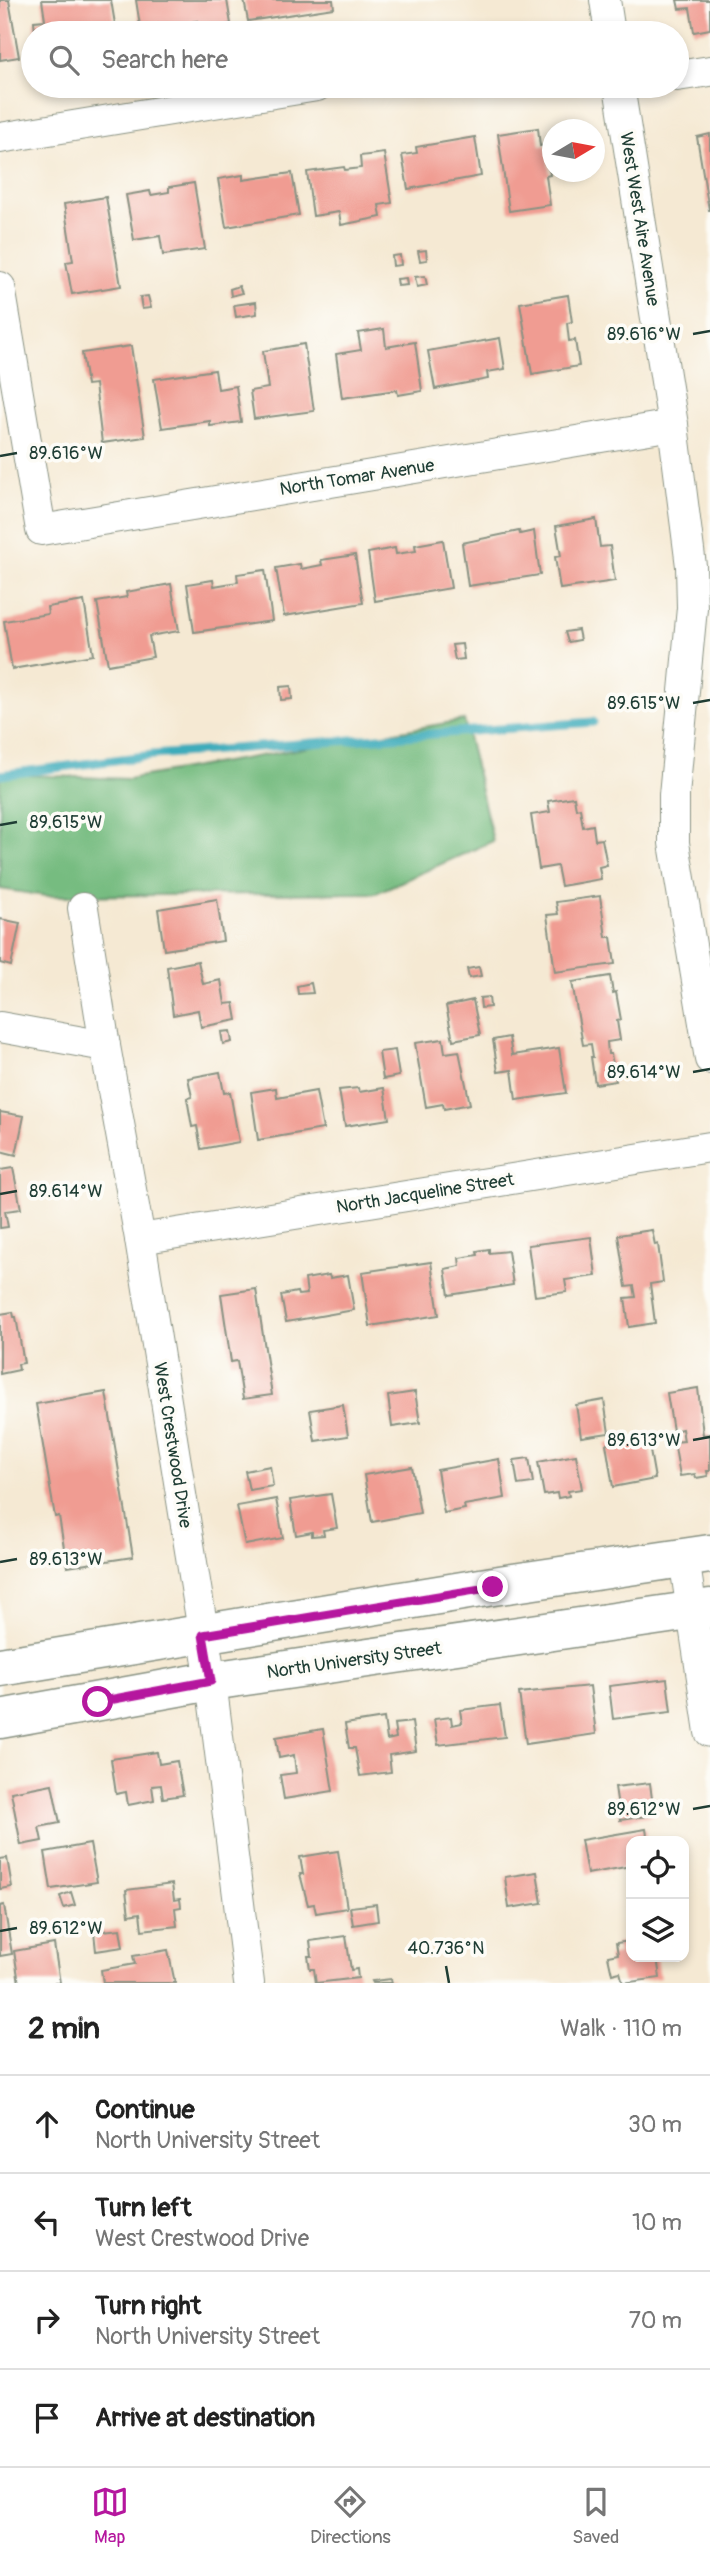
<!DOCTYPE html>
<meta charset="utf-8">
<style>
:root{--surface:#fff;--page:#f2f2f2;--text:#222;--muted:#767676;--line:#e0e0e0;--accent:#b5179e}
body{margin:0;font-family:Pangolin,sans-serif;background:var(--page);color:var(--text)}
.controls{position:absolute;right:21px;bottom:21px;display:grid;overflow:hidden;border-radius:14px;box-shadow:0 4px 10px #0003}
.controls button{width:63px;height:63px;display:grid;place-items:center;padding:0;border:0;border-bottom:2px solid var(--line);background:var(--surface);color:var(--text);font:35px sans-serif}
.compass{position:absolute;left:542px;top:119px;width:63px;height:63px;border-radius:50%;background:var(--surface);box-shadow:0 4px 10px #0003;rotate:80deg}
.stop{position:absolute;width:21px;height:21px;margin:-16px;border:5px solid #b5179e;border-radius:50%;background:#fff}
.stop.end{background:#b5179e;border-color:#fff;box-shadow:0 2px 7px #0008}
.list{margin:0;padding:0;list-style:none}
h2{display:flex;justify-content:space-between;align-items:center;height:91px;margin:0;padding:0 28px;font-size:30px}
h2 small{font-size:23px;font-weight:400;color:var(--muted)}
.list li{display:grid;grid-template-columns:46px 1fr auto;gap:21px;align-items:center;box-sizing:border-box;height:98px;padding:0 28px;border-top:2px solid var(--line)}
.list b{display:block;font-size:26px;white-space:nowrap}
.list p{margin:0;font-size:23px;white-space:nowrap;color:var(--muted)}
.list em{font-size:23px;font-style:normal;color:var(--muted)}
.icon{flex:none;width:38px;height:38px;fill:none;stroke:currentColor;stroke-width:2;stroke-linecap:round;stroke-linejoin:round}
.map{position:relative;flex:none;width:710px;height:1983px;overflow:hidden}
.search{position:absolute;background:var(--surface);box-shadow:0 4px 10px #0003;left:21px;right:21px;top:21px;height:77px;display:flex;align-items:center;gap:18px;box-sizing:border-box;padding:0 24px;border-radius:38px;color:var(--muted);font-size:26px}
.sheet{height:483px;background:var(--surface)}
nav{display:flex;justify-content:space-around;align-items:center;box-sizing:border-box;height:98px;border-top:2px solid var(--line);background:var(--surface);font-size:19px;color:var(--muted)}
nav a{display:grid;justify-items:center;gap:4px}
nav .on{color:var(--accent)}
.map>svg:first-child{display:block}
.forest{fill:#76bc80;stroke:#4a7c5a;stroke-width:2}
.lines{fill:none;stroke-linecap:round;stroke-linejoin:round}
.stream{stroke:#3dacbb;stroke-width:9}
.building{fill:#f09c92}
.minor-casing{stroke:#8a9384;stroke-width:32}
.major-casing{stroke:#8a9384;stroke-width:41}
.minor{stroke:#fff;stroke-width:30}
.major{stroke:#fff;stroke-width:38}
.route{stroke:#b5179e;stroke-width:9}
.ticks{fill:none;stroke:#1f3d34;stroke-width:2.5}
.labels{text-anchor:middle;stroke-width:7;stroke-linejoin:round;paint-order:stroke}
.street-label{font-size:18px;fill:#1f3d34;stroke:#fdfcf7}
.ticks-label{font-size:18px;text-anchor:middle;fill:#1f3d34;stroke:#fdfcf7;stroke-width:7;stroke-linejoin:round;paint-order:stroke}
</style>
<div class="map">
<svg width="710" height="1983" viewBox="0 0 710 1983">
<rect width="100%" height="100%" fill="#fdfcf7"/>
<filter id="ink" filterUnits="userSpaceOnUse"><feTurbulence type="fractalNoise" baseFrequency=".0143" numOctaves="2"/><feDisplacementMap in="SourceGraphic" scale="14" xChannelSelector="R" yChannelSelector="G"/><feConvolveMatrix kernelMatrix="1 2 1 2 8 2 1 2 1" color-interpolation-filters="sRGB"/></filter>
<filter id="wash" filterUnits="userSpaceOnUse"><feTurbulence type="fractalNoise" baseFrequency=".00686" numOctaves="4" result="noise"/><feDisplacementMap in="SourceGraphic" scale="28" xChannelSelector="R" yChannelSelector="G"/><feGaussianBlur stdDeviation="1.57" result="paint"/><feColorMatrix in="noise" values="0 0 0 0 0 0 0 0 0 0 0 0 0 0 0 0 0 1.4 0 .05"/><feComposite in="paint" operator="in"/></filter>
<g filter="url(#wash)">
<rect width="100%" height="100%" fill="#f5e9d3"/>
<path class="forest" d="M464,720L493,841L376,893L46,896L0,889V774L128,779Z"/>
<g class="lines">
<path class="stream" d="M0,775L153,755L593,722"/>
</g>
<g id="blocks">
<g class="building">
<path d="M0,0H9L19,57L0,60Z"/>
<path d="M42,0H111L116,30L92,33H35L34,21L45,20Z"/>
<path d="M136,0H227L231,24L199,30L197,21L141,32Z"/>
<path d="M244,0H333L334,8L248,21Z"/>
<path d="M677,0H710V29L694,32L690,8L679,9Z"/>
<path d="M538,128L540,146L546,145L550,175L546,176L550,205L509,211L498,134Z"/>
<path d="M710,134V210H709L697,137Z"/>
<path d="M475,137L481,176L408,189L402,155L417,153L416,147Z"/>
<path d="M384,153L392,203L379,205L381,217L341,225L339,212L313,216L307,172L344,167L345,170L361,168L360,156Z"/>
<path d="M292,173L299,215L226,227L218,179L243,175V180Z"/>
<path d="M194,183L205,249L163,255L160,236L134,240L126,195L150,191L151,195L169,192V187Z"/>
<path d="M106,197L121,286L72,294L66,262L73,261L64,204Z"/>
<path d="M426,250L427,260L420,261L418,251Z"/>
<path d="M400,255L401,265L393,266L392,256Z"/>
<path d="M425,276L427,285L417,287L415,277Z"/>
<path d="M406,278L407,285L398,286L397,279Z"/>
<path d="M239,286L242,293L231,296L230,289Z"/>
<path d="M568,295L572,322L567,323L569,341L575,340L579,366L532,374L520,303Z"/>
<path d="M148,296L151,308L142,309L140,297Z"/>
<path d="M256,302L257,314L236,317L234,305Z"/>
<path d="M384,329L386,347L415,342L422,391L398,395L397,390L342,398L336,354L361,350L358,333Z"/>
<path d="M500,338L505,369L487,372L488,379L435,389L428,351Z"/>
<path d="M304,344L314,411L254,419L250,391L268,388L263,351Z"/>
<path d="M131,346L145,437L102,443L95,384L87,385L82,353Z"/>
<path d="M215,370L218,389L236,386L241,422L210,426V421L162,428L154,379Z"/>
<path d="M596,519L600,547L610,546L615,581L560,589L555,557L561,556L556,526Z"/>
<path d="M519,531L520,534L534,531L540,575L468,586L462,543Z"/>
<path d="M443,540L451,588L375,601L368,553L395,548L396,554L416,551L415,545Z"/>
<path d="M355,555L363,603L284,616L276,568L300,564L301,569L322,565L321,560Z"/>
<path d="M265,570L272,621L194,632L187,584L213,580L214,586L238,582L237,574Z"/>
<path d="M171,584L179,631L149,636L153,657L108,665L97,602L127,597L126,592Z"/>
<path d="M84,601L93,655L12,669L4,621L48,614L47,607Z"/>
<path d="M578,630L580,640L568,642L565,632Z"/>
<path d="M462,644L464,659L455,660L452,645Z"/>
<path d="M291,686L292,699L281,700L280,687Z"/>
<path d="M574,797L576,809L580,808L583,827L593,825L595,840L602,839L607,865L599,867L601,879L561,886L557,866L539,869L531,815L550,812L548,801Z"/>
<path d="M600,896L606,937H611L615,964L555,972L547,915L558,914L556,902Z"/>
<path d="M217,899L223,941L164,950L158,909Z"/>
<path d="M0,919L20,923L11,966L0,963Z"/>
<path d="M198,961L203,984L221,980L225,1004L234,1003L237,1020L201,1027L198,1010L173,1015L167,967Z"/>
<path d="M479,967L481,976L469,978L467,969Z"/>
<path d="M610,976L613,993L616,992L621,1020L617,1021L620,1040L607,1042L608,1054H611L616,1081L595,1084L591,1057H593L591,1044L583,1045L572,982Z"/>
<path d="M311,983L313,993L298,994L297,986Z"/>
<path d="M489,997L490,1007L481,1008L480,998Z"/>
<path d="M473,1000L480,1035L453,1040L446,1006Z"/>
<path d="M230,1031L232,1042L223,1044L221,1032Z"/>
<path d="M509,1037L512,1055L559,1048L566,1093L516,1100L512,1070L498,1072L493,1040Z"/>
<path d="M443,1039L445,1053L459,1051L470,1104L444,1109L443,1104L426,1107L415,1043Z"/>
<path d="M395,1050L399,1076L383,1079L379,1052Z"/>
<path d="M220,1072L224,1093L230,1092L239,1142L201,1149L197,1126L192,1127L187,1098L192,1097L188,1078Z"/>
<path d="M276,1088L277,1098L316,1091L323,1129L258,1140L251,1092Z"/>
<path d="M358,1088L359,1092L384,1088L389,1119L345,1126L339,1090Z"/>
<path d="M0,1112L24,1116L16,1155L0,1151Z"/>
<path d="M13,1168L21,1209L5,1211L8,1227L0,1228V1170Z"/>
<path d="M652,1230L655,1245L658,1244L663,1282L650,1284L655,1323L629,1327L625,1298L636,1297L634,1286L626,1287L618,1235Z"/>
<path d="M591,1237L596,1276L565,1280L567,1292L535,1296L528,1245Z"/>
<path d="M489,1249V1253L508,1251L513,1285L449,1295L445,1269L460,1266L459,1258L478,1255L477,1251Z"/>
<path d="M431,1262L439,1315L370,1326L362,1272Z"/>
<path d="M329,1275L330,1278L348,1275L354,1310L286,1322L281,1295L297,1292L298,1295L307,1294L305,1279Z"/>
<path d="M256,1289L272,1395L243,1399L237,1361L231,1362L221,1294Z"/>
<path d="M13,1312L14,1317H16L24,1363L18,1364L19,1370L0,1374V1314Z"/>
<path d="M698,1388L703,1435L710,1434V1471H707L708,1476L696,1478L695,1474L680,1476L674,1442L684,1441L682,1429L673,1431L667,1393Z"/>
<path d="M106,1392L133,1557L67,1567L59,1516L55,1517L36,1404Z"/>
<path d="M415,1392L420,1423L392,1427L388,1396Z"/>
<path d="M604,1400L609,1433L581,1437L576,1405Z"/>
<path d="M343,1405L348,1436L315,1441L310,1410Z"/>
<path d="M632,1440L633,1447L649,1445L655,1479L613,1487L606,1444Z"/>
<path d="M576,1455L582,1489L568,1491L569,1496L558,1498L557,1493L544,1495L538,1462Z"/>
<path d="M529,1458L533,1483L518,1485L514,1460Z"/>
<path d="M499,1459L505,1498L464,1505L465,1509L444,1513L437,1470Z"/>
<path d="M270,1466L273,1486L249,1490L245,1471Z"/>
<path d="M412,1467L420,1513L372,1522L364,1475Z"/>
<path d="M331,1494L337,1528L323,1530L324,1535L312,1536V1532L296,1535L290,1500Z"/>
<path d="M276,1499L283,1538L245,1545L237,1506Z"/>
<path d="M667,1679L671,1712L613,1719L609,1686Z"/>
<path d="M590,1686L596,1734L526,1744L519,1693Z"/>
<path d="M500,1705L505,1737L438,1745L434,1719L451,1717L452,1725L462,1723L460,1710Z"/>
<path d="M384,1718L387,1740L396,1738L394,1724L412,1722L416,1751L389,1755L391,1772L360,1776L355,1748H349L345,1724Z"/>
<path d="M323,1729L333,1791L284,1799L280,1775L296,1773L294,1755L279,1758L276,1737Z"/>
<path d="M157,1752L159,1764L177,1761L183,1795L163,1798L161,1785L152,1786L154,1800L128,1805L126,1792L116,1794L111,1759Z"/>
<path d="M650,1783L654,1815L620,1820L615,1787Z"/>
<path d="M52,1784L60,1823L39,1827L42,1841L21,1845L11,1792Z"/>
<path d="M646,1829L648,1841H631V1866L587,1874L581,1840Z"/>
<path d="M90,1844L97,1882L51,1889L45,1852Z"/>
<path d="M338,1851L347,1908L316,1913L314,1904L308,1905L300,1874H303L300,1857Z"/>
<path d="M7,1858L12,1887L0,1889V1859Z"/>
<path d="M537,1872L542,1903L509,1908L505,1877Z"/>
<path d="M172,1884L174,1900L180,1899L181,1907L175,1908L177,1926L142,1930L140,1913L129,1915L126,1890Z"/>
<path d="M71,1892L75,1905L64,1908L60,1896Z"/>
<path d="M376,1904L378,1921L353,1925L350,1907Z"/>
<path d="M4,1905L12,1954L0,1956V1906Z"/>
<path d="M120,1929L123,1947L96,1951L94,1932Z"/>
<path d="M346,1936L351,1970L357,1969L358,1978L316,1983L314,1969H310L308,1956H312L310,1941Z"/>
<path d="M631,1941V1957H657L660,1978L623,1983L620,1972L612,1974L608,1956L618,1954L616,1943Z"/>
<path d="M54,1944L60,1983H19L14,1951Z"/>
<path d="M168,1950L175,1983H103L101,1970L135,1964L133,1956Z"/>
<path d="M391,1979L392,1983H373L372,1981Z"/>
</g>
</g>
</g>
<g filter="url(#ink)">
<use href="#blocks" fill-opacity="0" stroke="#8a9384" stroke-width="2"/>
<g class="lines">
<defs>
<g id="minor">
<path d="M605,0L610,33"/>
<path d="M677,76L710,71"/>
<path d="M619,86L673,425L691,566L692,608L674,795V843L710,1059"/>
<path d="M0,138L317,86"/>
<path d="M0,287L41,530L673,425"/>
<path d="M83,908L105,1046L140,1239L211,1681L249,1983"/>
<path d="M0,1027L105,1046"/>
<path d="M140,1239L710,1147"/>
<path d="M684,1558L710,1732"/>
</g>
<g id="major">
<path d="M0,1667L493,1586L710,1554"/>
<path d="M0,1719L211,1681L710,1608"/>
</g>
</defs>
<use href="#minor" class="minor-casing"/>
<use href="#major" class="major-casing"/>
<use href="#minor" class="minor"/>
<use href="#major" class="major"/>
</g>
</g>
<g class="lines" filter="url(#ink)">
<path class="route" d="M98,1702L211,1681L203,1635L493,1587"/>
</g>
<path class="ticks" d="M693,334L710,331M0,456L17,453M693,703L710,700M0,825L17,822M693,1072L710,1069M0,1194L17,1191M693,1440L710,1437M0,1562L17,1559M693,1809L710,1806M0,1931L17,1928M446,1966L449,1983"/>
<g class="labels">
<g class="street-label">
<text transform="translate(640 219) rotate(81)" y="6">West West Aire Avenue</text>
<text transform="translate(357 477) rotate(-9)" y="6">North Tomar Avenue</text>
<text transform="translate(425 1193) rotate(-9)" y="6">North Jacqueline Street</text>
<text transform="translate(173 1445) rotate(81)" y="6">West Crestwood Drive</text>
<text transform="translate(354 1660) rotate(-8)" y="6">North University Street</text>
</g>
</g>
<g class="ticks-label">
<text x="644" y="340">89.616°W</text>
<text x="66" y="459">89.616°W</text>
<text x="644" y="709">89.615°W</text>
<text x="66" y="828">89.615°W</text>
<text x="644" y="1078">89.614°W</text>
<text x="66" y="1197">89.614°W</text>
<text x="644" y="1446">89.613°W</text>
<text x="66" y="1565">89.613°W</text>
<text x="644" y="1815">89.612°W</text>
<text x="66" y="1934">89.612°W</text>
<text x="446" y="1954">40.736°N</text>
</g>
</svg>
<div class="controls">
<button><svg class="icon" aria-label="locate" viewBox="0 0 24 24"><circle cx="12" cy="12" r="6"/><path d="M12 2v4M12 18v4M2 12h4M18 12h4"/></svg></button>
<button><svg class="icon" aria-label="layers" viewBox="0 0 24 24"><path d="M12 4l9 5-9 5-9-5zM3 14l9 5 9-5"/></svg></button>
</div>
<svg class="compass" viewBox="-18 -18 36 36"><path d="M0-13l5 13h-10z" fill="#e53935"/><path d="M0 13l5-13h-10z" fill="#767676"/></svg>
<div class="stop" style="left:98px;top:1702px"></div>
<div class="stop end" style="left:493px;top:1587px"></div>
<div class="search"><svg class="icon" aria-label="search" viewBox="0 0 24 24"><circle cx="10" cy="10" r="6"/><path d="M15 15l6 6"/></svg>Search here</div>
</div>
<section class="sheet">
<h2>2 min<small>Walk · 110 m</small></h2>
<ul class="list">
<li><svg class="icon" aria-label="ahead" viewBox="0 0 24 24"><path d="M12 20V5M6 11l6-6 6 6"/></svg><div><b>Continue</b><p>North University Street</p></div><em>30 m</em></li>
<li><svg class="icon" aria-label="left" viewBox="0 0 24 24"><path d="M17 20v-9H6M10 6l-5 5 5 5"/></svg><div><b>Turn left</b><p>West Crestwood Drive</p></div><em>10 m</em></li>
<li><svg class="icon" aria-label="right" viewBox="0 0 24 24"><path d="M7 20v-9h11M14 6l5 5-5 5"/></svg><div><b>Turn right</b><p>North University Street</p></div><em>70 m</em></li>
<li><svg class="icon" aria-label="arrive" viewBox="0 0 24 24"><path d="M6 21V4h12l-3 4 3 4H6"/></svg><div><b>Arrive at destination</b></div></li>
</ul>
</section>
<nav>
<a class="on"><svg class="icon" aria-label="map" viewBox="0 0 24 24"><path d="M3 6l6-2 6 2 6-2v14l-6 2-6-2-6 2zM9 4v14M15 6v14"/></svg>Map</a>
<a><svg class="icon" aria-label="directions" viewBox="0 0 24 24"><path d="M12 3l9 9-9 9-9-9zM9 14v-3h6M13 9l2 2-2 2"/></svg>Directions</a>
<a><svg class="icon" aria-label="saved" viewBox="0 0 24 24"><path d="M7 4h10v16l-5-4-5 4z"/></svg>Saved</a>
</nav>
